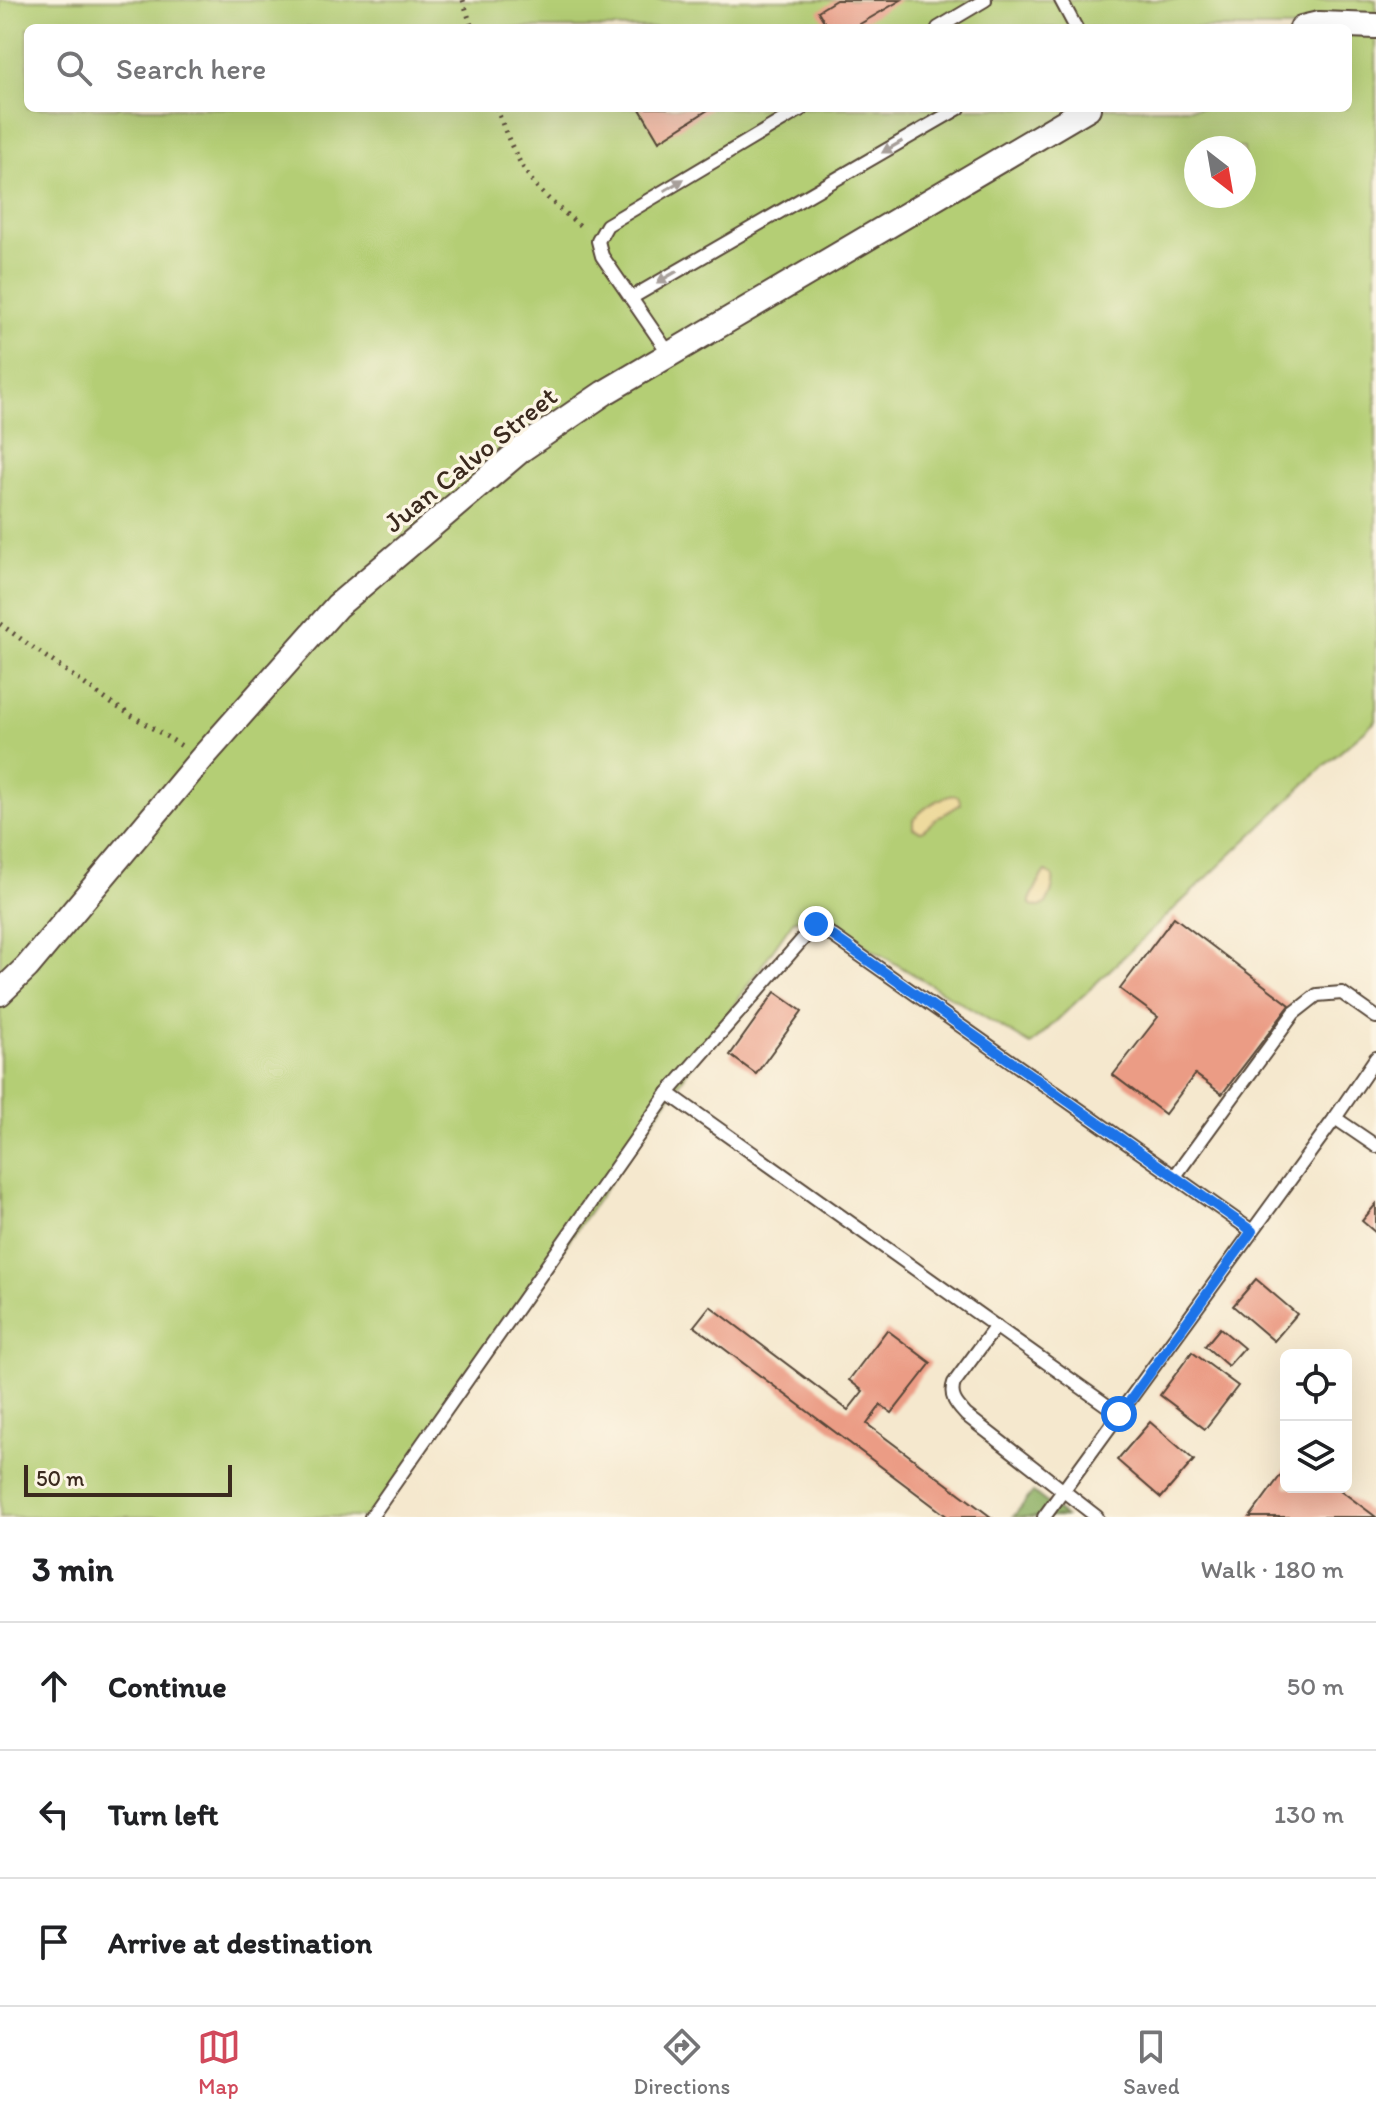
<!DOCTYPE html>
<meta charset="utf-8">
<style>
:root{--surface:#fff;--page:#f6f6f6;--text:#202124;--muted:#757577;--line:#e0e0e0;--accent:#d1495b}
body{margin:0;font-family:Itim,sans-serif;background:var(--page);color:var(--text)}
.controls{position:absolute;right:24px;bottom:24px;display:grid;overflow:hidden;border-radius:12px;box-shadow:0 8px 32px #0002}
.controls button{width:72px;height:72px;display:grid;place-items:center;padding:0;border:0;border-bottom:2px solid var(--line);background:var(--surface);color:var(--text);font:40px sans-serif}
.compass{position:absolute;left:1184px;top:136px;width:72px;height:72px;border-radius:50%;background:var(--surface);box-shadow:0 8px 32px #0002;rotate:149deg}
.scale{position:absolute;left:24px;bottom:20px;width:208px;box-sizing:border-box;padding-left:8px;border:4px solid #3b2a1e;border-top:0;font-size:22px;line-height:28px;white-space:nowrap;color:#3b2a1e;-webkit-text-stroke:6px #fcf5e5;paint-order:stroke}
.stop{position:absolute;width:24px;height:24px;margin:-18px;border:6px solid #1a73e8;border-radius:50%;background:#fff}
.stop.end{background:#1a73e8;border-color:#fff;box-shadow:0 2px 8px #0008}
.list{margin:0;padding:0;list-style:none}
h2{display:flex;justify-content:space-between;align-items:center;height:104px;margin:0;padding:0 32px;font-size:34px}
h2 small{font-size:26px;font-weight:400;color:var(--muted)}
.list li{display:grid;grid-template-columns:52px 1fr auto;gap:24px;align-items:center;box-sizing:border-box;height:128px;padding:0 32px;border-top:2px solid var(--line)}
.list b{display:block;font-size:30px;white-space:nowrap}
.list em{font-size:26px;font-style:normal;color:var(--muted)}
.icon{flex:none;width:44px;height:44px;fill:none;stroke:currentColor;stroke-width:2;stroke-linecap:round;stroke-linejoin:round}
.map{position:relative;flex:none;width:1376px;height:1517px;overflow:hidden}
.search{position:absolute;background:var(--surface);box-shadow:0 8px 32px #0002;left:24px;right:24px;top:24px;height:88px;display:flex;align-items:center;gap:20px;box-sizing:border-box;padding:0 28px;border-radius:12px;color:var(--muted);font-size:30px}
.sheet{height:488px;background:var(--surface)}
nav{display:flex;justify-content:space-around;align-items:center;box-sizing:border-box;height:112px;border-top:2px solid var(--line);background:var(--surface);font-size:22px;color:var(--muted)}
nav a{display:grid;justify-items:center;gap:4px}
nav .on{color:var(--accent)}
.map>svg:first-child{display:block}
.green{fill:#b4ce74;stroke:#787c49;stroke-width:2;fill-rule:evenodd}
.forest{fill:#8fb166;stroke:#656e42;stroke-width:2}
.sand{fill:#eeda9e;stroke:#94825e;stroke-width:2}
.building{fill:#eb9c85}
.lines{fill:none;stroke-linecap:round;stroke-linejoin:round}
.lane-casing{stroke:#574638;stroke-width:16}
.street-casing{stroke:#574638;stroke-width:28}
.path{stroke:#574638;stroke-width:5;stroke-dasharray:2 6;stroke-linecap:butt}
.lane{stroke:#fff;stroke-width:12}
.street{stroke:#fff;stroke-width:24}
.oneway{fill:#a79f9a}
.route{stroke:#1a73e8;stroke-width:10}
.labels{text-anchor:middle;stroke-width:7;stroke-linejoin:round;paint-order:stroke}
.street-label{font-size:28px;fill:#3b2a1e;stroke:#fcf5e5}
</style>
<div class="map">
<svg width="1376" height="1517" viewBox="0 0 1376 1517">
<rect width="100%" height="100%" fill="#fcf5e5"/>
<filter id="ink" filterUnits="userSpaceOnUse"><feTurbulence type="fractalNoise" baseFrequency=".0125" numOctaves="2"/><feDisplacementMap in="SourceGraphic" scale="16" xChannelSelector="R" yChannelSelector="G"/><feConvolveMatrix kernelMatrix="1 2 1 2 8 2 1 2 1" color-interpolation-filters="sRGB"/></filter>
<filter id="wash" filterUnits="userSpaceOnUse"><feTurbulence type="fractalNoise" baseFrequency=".006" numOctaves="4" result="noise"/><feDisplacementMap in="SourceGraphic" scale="32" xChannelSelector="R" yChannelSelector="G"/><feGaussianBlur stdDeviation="1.8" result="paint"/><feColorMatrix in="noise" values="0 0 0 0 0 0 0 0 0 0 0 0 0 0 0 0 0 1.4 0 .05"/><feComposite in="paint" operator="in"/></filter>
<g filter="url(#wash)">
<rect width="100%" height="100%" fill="#f5e8ce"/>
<path class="green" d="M0,0H1376V721L1324,766L1031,1045L821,919L805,917L793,921L499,1340L369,1517H0ZM28,28H1348V108H28ZM1196,148H1244V196H1196Z"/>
<path class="forest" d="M1033,1492L1065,1517H1013Z"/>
<g class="sand">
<path d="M954,795L958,796L961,804L936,819L922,831H919L913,828V820C923,808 938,798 954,795Z"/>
<path d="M1046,872L1053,876C1055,890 1046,916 1030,904V900L1042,875Z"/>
</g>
<g id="blocks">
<g class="building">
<path d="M836,0H901L853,28H828L818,11Z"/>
<path d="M643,108H711L659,141L640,109Z"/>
<path d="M1174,917L1290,1005L1222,1094L1195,1074L1165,1114L1113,1075L1158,1017L1120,989Z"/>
<path d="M775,992L802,1011L756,1074L730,1055Z"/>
<path d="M1376,1204V1233L1362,1221Z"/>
<path d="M1256,1279L1297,1314L1274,1341L1233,1306Z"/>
<path d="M710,1306L848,1410L863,1391L849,1380L887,1330L931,1363L892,1413L881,1405L867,1424L991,1517H948L694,1326Z"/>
<path d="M1220,1328L1244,1348L1228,1366L1205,1346Z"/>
<path d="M1192,1352L1238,1386L1205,1429L1160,1395Z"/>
<path d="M1150,1422L1194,1460L1161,1498L1117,1460Z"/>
<path d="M1286,1468V1487H1336L1376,1517H1250Z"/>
</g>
</g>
</g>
<g filter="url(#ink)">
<use href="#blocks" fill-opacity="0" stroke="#574638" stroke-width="2"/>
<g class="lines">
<defs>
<g id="lane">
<path d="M1061,0L1076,28"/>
<path d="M938,28L985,0"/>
<path d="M631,298L959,108"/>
<path d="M670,355L602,256L598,241L607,225L803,108"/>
<path d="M668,1093L1119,1414"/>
<path d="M1335,1118L1376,1146"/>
<path d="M1175,1176L1294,1013L1317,995L1342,993L1376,1017"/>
<path d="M996,1326L954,1383C949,1397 957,1405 966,1415L1097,1517"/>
<path d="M371,1517L668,1093L816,924L1252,1231"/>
<path d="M1044,1517L1335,1118L1376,1058"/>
</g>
<g id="street">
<path d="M1302,28L1319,24L1376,26"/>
<path d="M0,993L27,967L202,758L337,606L522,449L604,393L1088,108"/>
</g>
</defs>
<use href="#lane" class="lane-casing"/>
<use href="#street" class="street-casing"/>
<g class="path">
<path d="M463,0L472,28"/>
<path d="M497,108C505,133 517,161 533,182C546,199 566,214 583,228"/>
<path d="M0,624L111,703L182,746"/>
</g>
<use href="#lane" class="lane"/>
<use href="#street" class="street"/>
</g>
<defs><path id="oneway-solid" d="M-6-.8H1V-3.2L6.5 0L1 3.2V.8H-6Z" transform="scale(2)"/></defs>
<g class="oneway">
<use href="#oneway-solid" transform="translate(892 147) rotate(150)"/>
<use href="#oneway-solid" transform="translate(674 185) rotate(-31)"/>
<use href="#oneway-solid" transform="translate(667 277) rotate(150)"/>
</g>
</g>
<g class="lines" filter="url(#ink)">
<path class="route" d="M816,924L1252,1231L1127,1405L1119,1414"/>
</g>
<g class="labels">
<g class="street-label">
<text transform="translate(470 459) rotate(-39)" y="10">Juan Calvo Street</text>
</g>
</g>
</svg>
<div class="controls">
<button><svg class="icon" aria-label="locate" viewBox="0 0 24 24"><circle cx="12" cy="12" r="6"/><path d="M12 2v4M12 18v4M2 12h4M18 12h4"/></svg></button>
<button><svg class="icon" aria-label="layers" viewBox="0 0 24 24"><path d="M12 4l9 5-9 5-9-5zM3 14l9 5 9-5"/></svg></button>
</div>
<svg class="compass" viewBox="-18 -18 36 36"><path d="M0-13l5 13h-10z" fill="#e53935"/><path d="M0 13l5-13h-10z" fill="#757577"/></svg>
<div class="scale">50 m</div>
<div class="stop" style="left:1119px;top:1414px"></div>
<div class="stop end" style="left:816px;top:924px"></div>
<div class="search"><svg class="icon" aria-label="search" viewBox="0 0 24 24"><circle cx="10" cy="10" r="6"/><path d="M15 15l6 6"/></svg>Search here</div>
</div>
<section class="sheet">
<h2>3 min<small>Walk · 180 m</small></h2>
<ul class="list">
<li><svg class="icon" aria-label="ahead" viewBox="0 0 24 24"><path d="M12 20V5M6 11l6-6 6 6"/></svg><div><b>Continue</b></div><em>50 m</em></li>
<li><svg class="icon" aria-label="left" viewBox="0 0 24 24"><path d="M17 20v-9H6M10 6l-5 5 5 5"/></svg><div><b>Turn left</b></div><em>130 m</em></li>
<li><svg class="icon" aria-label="arrive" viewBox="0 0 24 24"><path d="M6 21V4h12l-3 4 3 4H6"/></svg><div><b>Arrive at destination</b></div></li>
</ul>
</section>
<nav>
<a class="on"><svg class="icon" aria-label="map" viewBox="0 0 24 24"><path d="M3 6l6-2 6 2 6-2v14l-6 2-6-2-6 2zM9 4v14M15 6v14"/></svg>Map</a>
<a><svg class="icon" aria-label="directions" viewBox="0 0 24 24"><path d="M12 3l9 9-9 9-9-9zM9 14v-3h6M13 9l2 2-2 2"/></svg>Directions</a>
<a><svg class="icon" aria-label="saved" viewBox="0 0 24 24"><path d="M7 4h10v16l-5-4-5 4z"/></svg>Saved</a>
</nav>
